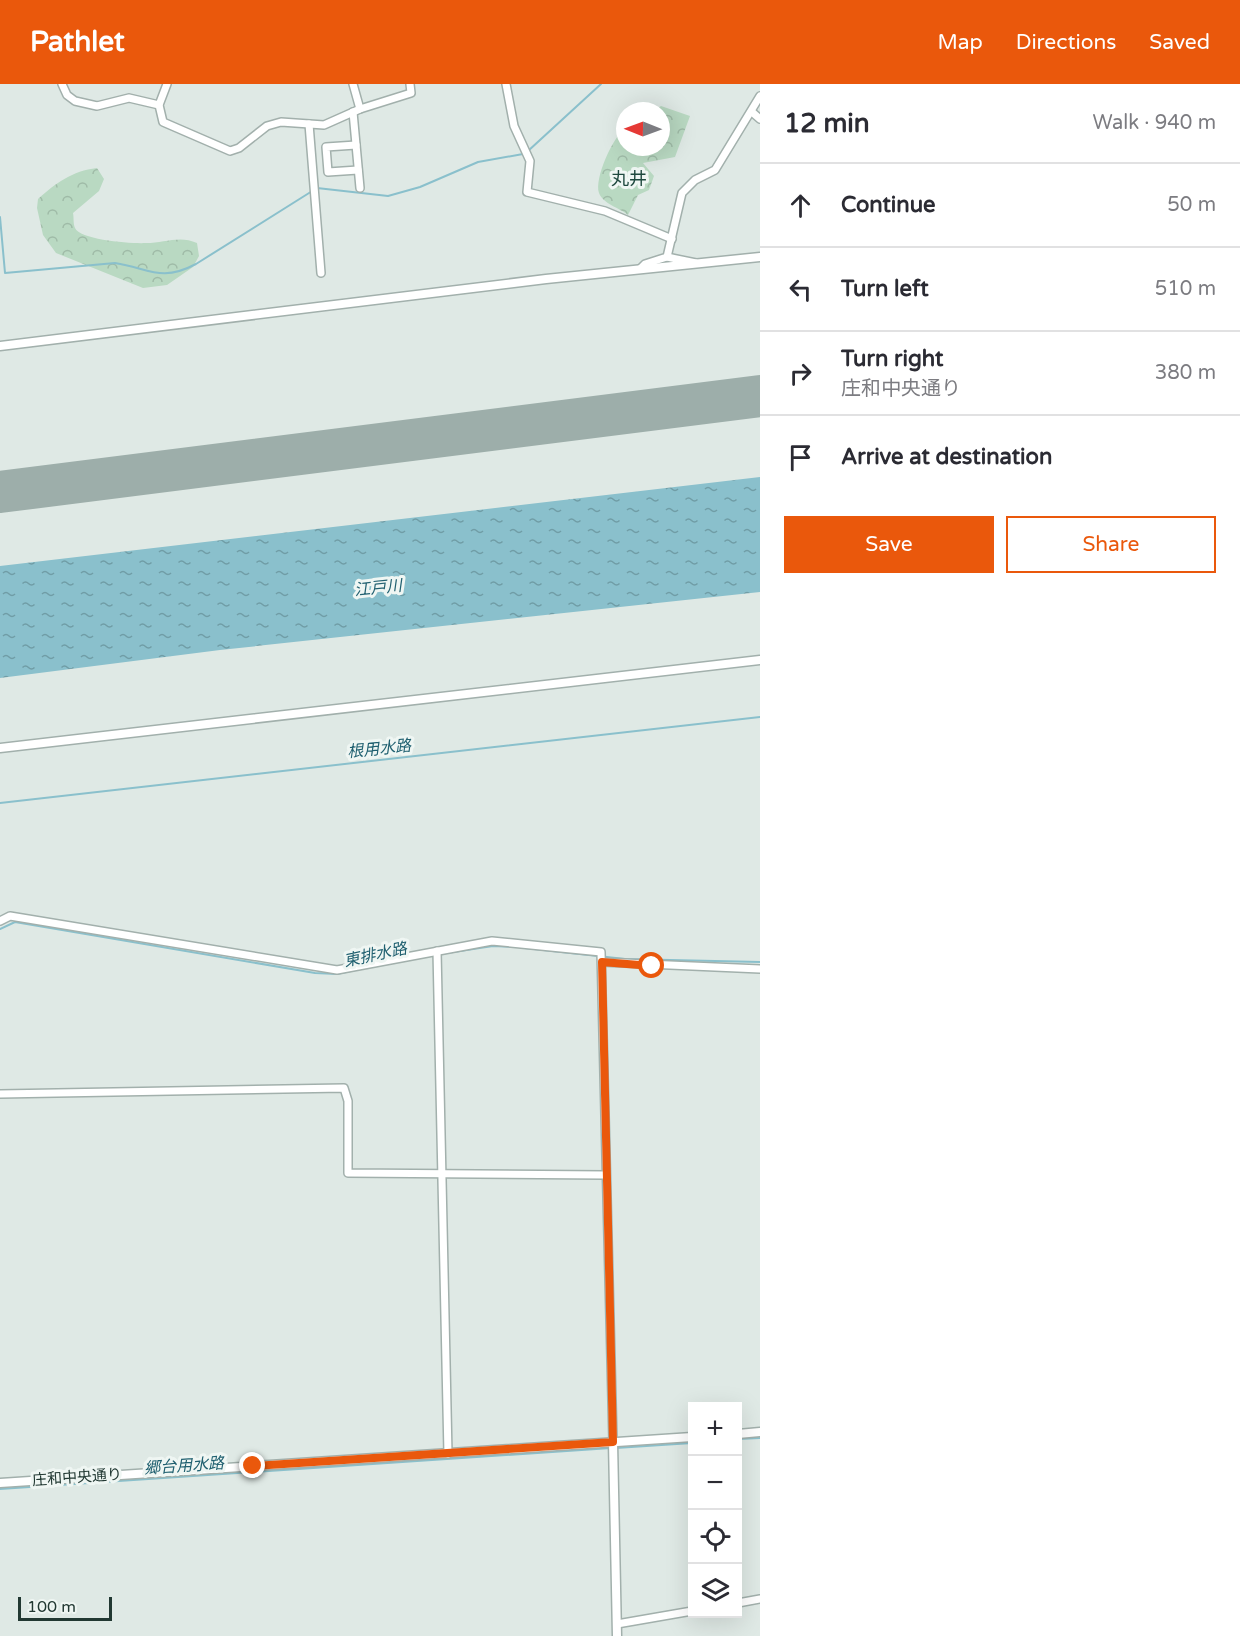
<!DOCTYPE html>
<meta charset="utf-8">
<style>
:root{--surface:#fff;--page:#f2f2f3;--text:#2b2b33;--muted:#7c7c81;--line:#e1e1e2;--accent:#ea580c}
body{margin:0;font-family:"Varela Round","Noto Sans JP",sans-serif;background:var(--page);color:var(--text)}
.controls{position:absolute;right:18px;bottom:18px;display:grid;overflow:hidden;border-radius:0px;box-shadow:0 6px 24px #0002}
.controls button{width:54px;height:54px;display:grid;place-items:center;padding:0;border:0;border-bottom:2px solid var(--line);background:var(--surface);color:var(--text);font:30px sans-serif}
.compass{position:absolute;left:616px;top:18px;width:54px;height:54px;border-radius:50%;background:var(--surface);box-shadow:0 6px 24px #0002;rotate:271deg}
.scale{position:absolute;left:18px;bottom:15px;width:94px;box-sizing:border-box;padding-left:6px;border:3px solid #213832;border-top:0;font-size:16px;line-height:21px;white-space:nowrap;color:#213832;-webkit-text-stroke:4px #eff6f3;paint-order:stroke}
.stop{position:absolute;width:18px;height:18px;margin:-14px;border:4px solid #ea580c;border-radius:50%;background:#fff}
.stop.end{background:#ea580c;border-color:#fff;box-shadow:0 2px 6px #0008}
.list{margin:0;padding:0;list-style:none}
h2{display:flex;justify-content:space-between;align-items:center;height:78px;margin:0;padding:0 24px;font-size:26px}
h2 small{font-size:20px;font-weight:400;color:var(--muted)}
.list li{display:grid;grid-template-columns:39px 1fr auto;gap:18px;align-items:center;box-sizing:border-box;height:84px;padding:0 24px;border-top:2px solid var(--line)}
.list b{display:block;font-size:22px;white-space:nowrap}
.list p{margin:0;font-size:20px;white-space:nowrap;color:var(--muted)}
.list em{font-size:20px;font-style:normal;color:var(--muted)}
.actions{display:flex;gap:12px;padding:18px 24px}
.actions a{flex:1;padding:14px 0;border:2px solid var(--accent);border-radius:0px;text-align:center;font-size:21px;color:var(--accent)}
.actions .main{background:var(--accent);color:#fff}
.icon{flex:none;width:33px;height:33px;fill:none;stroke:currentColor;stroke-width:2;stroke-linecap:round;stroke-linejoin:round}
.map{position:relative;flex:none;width:760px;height:1552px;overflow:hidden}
header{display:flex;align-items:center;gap:36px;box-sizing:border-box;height:84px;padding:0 30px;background:var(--accent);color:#fff}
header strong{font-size:28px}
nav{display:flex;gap:33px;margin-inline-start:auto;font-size:21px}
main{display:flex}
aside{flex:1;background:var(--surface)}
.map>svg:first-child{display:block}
.forest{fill:url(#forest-crowns)}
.water{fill:url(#water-ripples)}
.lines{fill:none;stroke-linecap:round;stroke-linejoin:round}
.stream{stroke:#8ac0cc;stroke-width:2}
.runway{stroke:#9daeaa;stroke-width:42}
.minor-casing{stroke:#a2b0ac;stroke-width:10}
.tertiary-casing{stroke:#a2b0ac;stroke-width:11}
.minor{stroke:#fff;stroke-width:7}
.tertiary{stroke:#fff;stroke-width:8}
.route{stroke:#ea580c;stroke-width:8}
.labels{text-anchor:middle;stroke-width:6;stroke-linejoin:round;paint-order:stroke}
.street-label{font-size:15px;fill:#213832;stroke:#eff6f3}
.water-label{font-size:16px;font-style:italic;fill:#206070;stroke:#eff6f3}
.quarter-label{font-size:18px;fill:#1f493f;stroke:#eff6f3}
</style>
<header>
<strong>Pathlet</strong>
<nav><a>Map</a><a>Directions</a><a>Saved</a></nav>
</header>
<main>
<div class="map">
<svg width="760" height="1552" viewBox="0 0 760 1552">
<defs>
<pattern id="forest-crowns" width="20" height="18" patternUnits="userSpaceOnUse" patternTransform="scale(1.5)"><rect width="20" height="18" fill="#b9d9c2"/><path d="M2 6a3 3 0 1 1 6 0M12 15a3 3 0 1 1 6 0" fill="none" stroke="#9fbba7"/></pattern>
<pattern id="water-ripples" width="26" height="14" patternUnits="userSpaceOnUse" patternTransform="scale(1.5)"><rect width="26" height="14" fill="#8ac0cc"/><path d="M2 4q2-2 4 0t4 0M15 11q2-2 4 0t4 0" fill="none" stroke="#709da6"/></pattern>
</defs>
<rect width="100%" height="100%" fill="#dfe9e5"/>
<g class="forest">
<path d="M661,22L690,32L675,73L643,79L654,92L649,106L638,111L628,131C620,124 603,120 599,109C594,95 613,52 625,45V63H661V27H653Z"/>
<path d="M97,84L104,95L99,107L73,129C74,133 73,140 75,144C80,156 133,160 146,159C164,159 180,151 197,159L199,172L193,183L167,201L143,204L56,169L43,151L37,124L38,115C56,99 72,87 97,84Z"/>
</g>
<path class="water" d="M760,393V508L220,566L0,594V482Z"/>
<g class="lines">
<g class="stream">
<path d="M528,67L601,0"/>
<path d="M0,133L5,189L115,179C149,184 160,199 196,180L317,104L388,112L420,103L478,78L523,70"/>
<path d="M0,719L760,633"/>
<path d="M0,845L15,838L315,889L337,890L374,882"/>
<path d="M525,864L625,875L760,878"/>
<path d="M427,872L493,862L517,863"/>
<path d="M738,1355L760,1354"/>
<path d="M616,1364L692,1359"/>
<path d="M0,1405L611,1364"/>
</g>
<path class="runway" d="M0,408L760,312"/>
<defs>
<g id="minor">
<path d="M62,0L67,11L75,17L97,22L129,14L159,21"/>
<path d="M167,0L159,21L163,38L230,67L239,64L267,42L281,38L324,41L360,25L411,9L410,0"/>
<path d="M353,0L360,25"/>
<path d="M506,0L514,42L530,77L527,108L605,127L672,155"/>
<path d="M353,28L360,104"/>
<path d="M752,28L760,35"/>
<path d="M309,40L321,189"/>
<path d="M356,61L326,63L328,88L358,86"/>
<path d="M667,173L696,179"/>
<path d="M640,185L645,180L667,173L682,109L695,96L715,86L760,12"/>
<path d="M0,837L10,832L337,886L492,857L601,868L613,1358"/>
<path d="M437,867L448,1370"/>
<path d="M602,878L760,885"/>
<path d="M0,1010L344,1004L348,1017V1089L605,1091"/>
<path d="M738,1519L760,1515"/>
<path d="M617,1540L692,1527"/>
</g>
<g id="tertiary">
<path d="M0,262L546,195L760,173"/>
<path d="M0,664L760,576"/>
<path d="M738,1350L760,1348"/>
<path d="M613,1358L617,1552"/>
<path d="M0,1399L692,1353"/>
</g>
</defs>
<use href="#minor" class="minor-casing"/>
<use href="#tertiary" class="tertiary-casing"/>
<use href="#minor" class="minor"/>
<use href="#tertiary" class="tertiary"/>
</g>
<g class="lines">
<path class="route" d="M253,1382L613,1358L602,878L652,882"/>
</g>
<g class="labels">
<g class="street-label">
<text transform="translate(77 1393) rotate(-4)" y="5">庄和中央通り</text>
</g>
<g class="water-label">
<text transform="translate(378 503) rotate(-6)" y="6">江戸川</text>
<text transform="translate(379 664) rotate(-6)" y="6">根用水路</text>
<text transform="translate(375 870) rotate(-12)" y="6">東排水路</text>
<text transform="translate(184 1381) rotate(-4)" y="6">郷台用水路</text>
</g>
<g class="quarter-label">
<text x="629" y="101">丸井</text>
</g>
</g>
</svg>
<div class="controls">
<button>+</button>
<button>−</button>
<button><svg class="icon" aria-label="locate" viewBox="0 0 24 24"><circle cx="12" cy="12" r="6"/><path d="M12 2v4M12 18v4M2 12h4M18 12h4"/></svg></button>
<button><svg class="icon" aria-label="layers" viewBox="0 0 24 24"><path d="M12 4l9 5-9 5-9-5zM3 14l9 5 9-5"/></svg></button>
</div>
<svg class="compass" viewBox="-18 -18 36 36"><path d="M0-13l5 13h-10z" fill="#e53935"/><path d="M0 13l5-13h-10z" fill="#7c7c81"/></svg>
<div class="scale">100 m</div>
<div class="stop" style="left:652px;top:882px"></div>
<div class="stop end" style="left:253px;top:1382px"></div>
</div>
<aside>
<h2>12 min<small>Walk · 940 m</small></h2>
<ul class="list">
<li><svg class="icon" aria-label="ahead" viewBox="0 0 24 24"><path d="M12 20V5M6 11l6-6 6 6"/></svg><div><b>Continue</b></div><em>50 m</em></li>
<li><svg class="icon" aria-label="left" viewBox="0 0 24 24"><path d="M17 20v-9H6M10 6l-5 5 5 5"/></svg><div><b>Turn left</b></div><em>510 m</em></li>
<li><svg class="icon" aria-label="right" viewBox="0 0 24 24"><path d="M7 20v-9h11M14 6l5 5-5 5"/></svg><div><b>Turn right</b><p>庄和中央通り</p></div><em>380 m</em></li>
<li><svg class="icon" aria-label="arrive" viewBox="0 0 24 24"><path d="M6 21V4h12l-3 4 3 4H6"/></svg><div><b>Arrive at destination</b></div></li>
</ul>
<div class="actions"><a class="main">Save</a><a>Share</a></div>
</aside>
</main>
